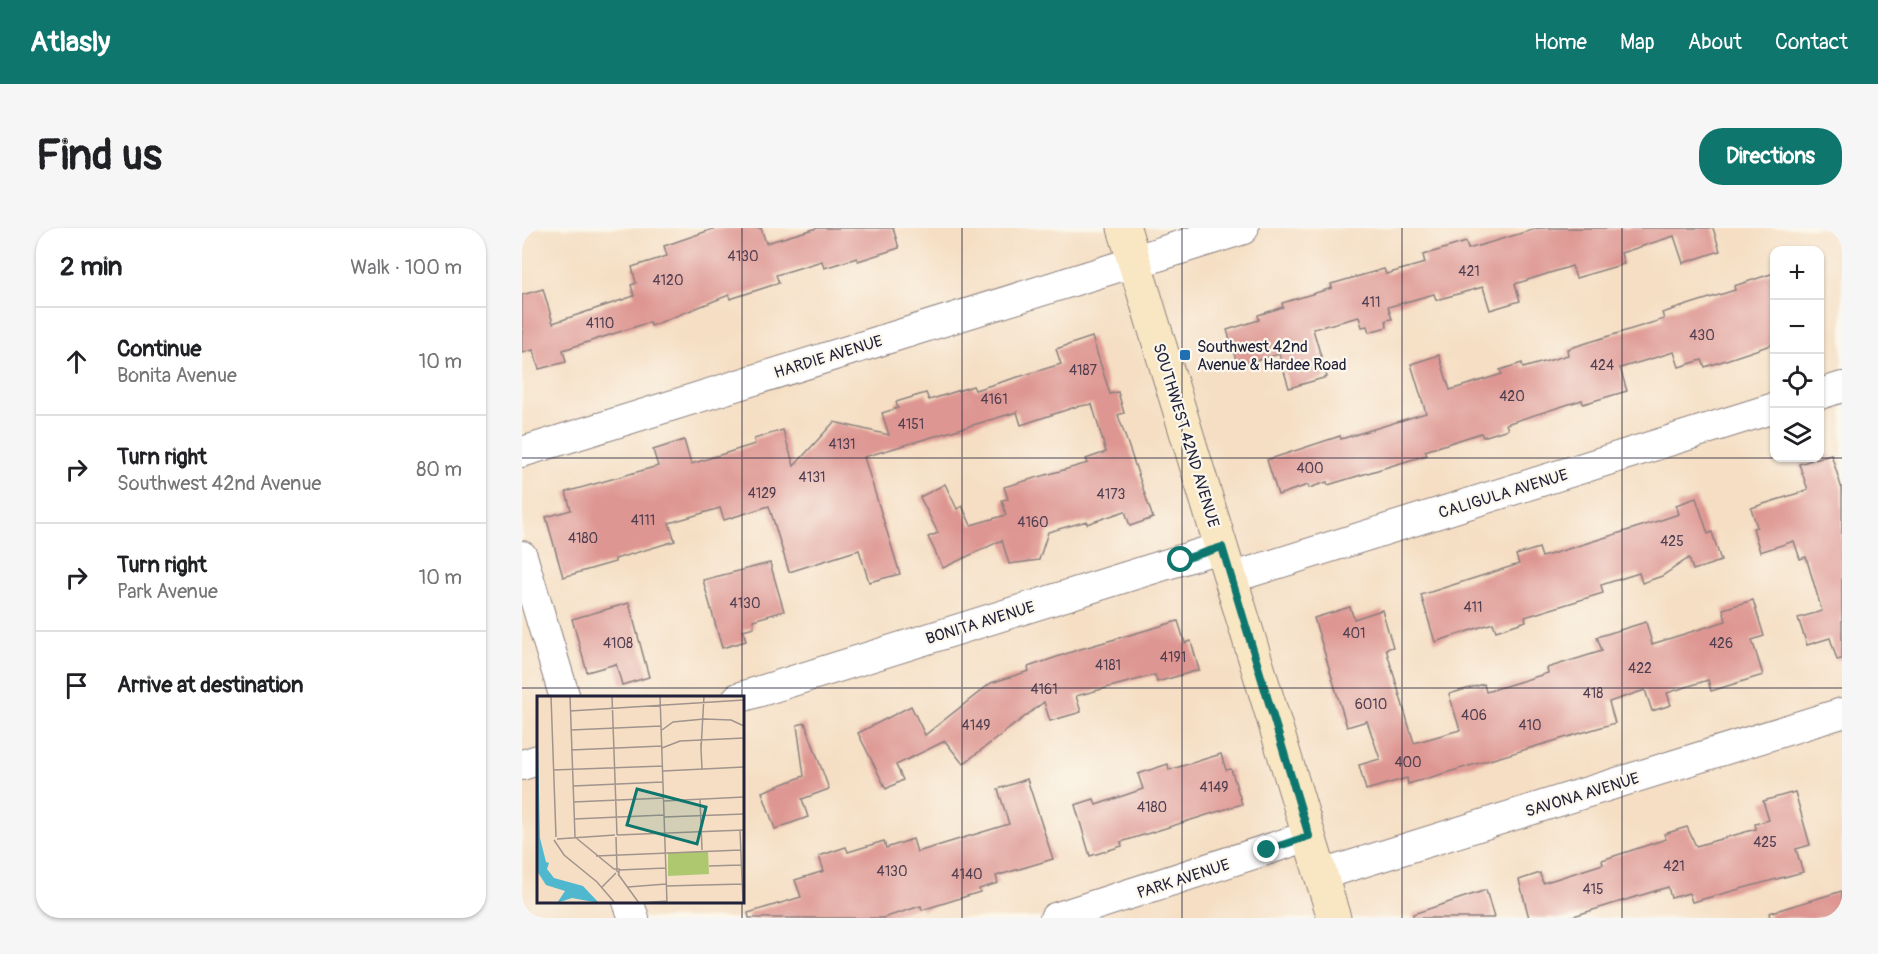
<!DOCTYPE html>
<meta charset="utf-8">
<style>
:root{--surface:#fff;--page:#f6f6f6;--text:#202124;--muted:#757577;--line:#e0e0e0;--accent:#0f766e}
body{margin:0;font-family:Pangolin,sans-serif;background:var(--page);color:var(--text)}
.controls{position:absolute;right:18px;top:18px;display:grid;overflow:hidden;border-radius:12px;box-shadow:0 2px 4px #0004}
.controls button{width:54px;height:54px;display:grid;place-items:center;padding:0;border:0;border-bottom:2px solid var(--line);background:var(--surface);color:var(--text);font:30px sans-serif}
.stop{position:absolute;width:18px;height:18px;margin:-14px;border:4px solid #0f766e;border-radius:50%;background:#fff}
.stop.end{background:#0f766e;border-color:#fff;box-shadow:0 2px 6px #0008}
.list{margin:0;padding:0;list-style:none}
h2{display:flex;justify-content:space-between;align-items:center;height:78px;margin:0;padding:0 24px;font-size:26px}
h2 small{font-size:20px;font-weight:400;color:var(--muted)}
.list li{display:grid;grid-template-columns:39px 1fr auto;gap:18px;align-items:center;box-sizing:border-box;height:108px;padding:0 24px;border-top:2px solid var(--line)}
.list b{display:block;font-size:22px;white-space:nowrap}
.list p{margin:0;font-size:20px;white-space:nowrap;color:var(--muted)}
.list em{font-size:20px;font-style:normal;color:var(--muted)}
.icon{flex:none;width:33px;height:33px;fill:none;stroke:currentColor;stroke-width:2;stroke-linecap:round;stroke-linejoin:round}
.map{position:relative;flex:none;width:1320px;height:690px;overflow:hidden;border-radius:24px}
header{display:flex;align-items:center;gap:36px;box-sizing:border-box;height:84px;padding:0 30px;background:var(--accent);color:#fff}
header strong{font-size:28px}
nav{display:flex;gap:33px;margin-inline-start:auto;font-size:21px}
.intro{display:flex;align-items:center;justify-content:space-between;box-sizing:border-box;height:144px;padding:0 36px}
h1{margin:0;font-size:42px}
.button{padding:15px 27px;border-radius:24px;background:var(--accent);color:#fff;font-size:21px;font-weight:700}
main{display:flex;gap:36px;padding:0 36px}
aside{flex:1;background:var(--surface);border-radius:24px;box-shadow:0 2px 4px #0004}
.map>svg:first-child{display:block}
.building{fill:#de9692}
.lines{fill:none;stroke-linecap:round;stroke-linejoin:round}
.minor-casing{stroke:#8c807f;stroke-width:32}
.tertiary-casing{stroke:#8c807f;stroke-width:35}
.secondary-casing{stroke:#8c807f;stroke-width:35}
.minor{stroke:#fff;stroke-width:30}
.tertiary{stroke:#fff;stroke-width:33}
.secondary{stroke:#f9e7c3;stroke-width:33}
.route{stroke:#0f766e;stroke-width:8}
.grid{fill:none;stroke:#22223b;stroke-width:1.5;stroke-opacity:0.55}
.poi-dot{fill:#1f6fb2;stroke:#fbf7ec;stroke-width:2}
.labels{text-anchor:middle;stroke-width:4.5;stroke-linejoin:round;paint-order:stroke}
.number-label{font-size:14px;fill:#513f51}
.poi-label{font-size:16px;fill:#22223b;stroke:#fbf7ec;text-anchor:start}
.street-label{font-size:16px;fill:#22223b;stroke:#fbf7ec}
.inset-road{fill:none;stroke:#a1938d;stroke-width:1.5}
.view{fill:#0f766e;fill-opacity:0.15;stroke:#0f766e;stroke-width:3}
.inset-edge{fill:none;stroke:#22223b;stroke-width:3}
</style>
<header>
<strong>Atlasly</strong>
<nav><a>Home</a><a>Map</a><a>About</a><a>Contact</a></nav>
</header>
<div class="intro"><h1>Find us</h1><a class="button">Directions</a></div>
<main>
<aside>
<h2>2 min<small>Walk · 100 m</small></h2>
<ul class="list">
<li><svg class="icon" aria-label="ahead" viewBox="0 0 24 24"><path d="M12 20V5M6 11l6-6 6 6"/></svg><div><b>Continue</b><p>Bonita Avenue</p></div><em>10 m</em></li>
<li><svg class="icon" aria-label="right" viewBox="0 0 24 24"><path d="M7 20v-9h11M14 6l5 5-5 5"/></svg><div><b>Turn right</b><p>Southwest 42nd Avenue</p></div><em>80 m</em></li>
<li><svg class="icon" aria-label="right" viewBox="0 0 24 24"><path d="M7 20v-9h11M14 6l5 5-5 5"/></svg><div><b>Turn right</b><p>Park Avenue</p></div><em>10 m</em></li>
<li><svg class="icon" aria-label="arrive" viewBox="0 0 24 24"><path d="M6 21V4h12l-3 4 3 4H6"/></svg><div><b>Arrive at destination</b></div></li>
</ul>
</aside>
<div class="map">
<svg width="1320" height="690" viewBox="0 0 1320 690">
<rect width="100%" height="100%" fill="#fbf7ec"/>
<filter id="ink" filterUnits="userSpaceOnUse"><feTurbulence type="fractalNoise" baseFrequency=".0167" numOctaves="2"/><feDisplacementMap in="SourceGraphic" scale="12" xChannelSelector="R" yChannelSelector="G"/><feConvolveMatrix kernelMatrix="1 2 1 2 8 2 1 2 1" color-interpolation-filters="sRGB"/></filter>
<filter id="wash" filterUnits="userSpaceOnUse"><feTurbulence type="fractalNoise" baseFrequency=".008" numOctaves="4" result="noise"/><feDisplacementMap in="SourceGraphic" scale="24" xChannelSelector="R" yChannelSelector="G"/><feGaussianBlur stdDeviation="1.35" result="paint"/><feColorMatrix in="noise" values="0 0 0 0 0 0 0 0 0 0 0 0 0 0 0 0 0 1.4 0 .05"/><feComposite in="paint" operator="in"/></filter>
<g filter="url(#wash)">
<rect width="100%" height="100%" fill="#f5dec3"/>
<g id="blocks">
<g class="building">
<path d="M194,0H239L244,15L295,0H371L377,20L336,33L335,30L302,40L300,33L254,47L257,55L208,71L207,67L129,98L128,94L41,122L44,134L17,141L11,122L0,125V67L21,61L31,95L112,68L109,57L114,55L110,39L145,28L142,18Z"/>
<path d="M1017,0H1191L1198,23L1161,35L1152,8L1099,25L1102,36L1054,50L1050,38L993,56L998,73L968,82L961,59L914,72L912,66L866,79L870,91L864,92L865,99L847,104L845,98L840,99L837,89L791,101L805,149L767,160L757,126L716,138L705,102L737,92L736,87L761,79L760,75L810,60L809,56L862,41L864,46L903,35L901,27L944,14L946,21Z"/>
<path d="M1252,45V116L1183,139L1180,132L1157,139L1152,124L1098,140L1105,163L1061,176L1060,172L984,196L986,201L961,209L959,205L903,223L905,227L806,257L805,254L787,260L786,257L756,267L745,232L818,208L819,211L904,185L889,136L917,127L928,162L980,146L978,142L1000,135L1001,140L1046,127L1045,121L1142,91L1140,85L1213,62L1212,58Z"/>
<path d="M570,109L588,166L596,164L602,185L596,187L631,290L608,298L603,283L565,296V293L526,304L517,332L487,336L480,312L421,340L406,309L416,305L398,269L423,256L435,281L440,278L449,297L484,287L480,272L486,271L482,259L566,235L564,231L584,224L570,176L553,179L499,197L495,184L342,229L378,346L347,354L337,322L267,344L247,278L202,292L198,280L147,295L153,313L93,331V334L41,349L24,289L49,282L44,264L136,238L131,222L162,212L169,236L233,216L232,211L261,202L272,238L312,194L367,207L360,185L376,180L374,174L404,165L407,172L451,158L453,162L539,136L534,121Z"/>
<path d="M1309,226L1320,261V431L1315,432L1308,410L1285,417L1276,390L1300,383L1284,329L1278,331L1272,313L1238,324L1231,300L1235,299L1229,280L1286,262L1277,236Z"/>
<path d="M1174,270L1186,306L1190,304L1199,333L1171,342L1167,330L1140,348L1120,355L1117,345L1079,357L1081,365L1003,389L1004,393L974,403L971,395L913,414L899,367L997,336L994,327L1017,320L1020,329L1136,293L1157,286L1154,277Z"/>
<path d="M248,335L262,383L231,392L232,399L221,402L224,413L200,420L181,352Z"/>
<path d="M1231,372L1242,408L1230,412L1241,447L1189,463L1186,452L1145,465L1149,477L1130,483L1123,462L1087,474L1093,495L886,556L885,550L844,562L837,537L858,531L845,493L825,499L792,390L828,379L832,391L860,382L871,419L864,421L892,515L938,502L927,466L962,456L964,464L1026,445L1025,440L1080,423L1075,409L1124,394L1130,416L1204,393L1201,381Z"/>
<path d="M107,375L127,449L100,457L94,436L65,444L50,391Z"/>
<path d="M656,393L663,415L669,413L677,442L635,454L633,447L554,468L559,484L528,493L522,474L441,536L423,513L374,537L381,552L364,561L336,505L389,478L403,507L469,455L507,443L506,439L555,422Z"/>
<path d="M283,495L307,561L280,571L286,589L253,601L240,564L282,548L275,497Z"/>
<path d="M699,526L704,542L709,541L720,576L599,614L600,618L568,628L553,577L572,571L574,577L621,561L616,546L646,536L647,542Z"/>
<path d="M505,551L531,631L474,648L476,655L457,661L458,664L400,682L399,678L361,690H227L226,685L279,669L273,652L302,643L297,628L324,619L326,624L362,613L364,620L391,611L395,624L487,596L476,561Z"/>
<path d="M1273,564L1288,617L1274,621L1281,644L1170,674L1167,665L1149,670L1146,659L1045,690H1007L997,652L1018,645L1021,655L1081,636L1080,632L1144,611L1142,606L1165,599L1174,618L1234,601L1233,596L1247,592L1241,573Z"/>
<path d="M964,662L972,690H891V686Z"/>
<path d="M1320,663V690H1248L1247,685Z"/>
</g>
</g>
</g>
<g filter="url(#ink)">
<use href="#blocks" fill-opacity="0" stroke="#8c807f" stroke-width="1.5"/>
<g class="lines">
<defs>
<g id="minor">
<path d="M1298,166L1320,159"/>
<path d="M0,224L612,34"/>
<path d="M0,328L43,470"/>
<path d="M709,350L1252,180"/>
<path d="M216,470L700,319"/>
<path d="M0,537L16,532"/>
<path d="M799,647L1320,485"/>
<path d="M106,674L112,690"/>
<path d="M533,690L787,608"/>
</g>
<path id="tertiary" d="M612,34L720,0"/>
<path id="secondary" d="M602,0L812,690"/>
</defs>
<use href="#minor" class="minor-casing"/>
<use href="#tertiary" class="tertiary-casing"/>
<use href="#secondary" class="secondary-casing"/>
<use href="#minor" class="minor"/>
<use href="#tertiary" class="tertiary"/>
<use href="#secondary" class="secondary"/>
</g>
</g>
<g class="lines" filter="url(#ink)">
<path class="route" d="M659,332L700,319L787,608L745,622"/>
</g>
<path class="grid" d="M220,0V470M440,0V690M660,0V690M880,0V690M1100,0V690M0,230H1320M0,460H1320M220,674V690"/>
<rect class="poi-dot" x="657" y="121" width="12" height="12" rx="3"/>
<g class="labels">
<g class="number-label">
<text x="221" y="33">4130</text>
<text x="947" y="48">421</text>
<text x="146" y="57">4120</text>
<text x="849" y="79">411</text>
<text x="78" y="100">4110</text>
<text x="1180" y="112">430</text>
<text x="1080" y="142">424</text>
<text x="561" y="147">4187</text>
<text x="990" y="173">420</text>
<text x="472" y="176">4161</text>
<text x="389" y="201">4151</text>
<text x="320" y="221">4131</text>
<text x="788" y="245">400</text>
<text x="290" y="254">4131</text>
<text x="240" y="270">4129</text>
<text x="589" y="271">4173</text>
<text x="121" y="297">4111</text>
<text x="511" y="299">4160</text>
<text x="61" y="315">4180</text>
<text x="1150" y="318">425</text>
<text x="223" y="380">4130</text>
<text x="951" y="384">411</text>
<text x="832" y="410">401</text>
<text x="96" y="420">4108</text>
<text x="1199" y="420">426</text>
<text x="651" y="434">4191</text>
<text x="586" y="442">4181</text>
<text x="1118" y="445">422</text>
<text x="522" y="466">4161</text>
<text x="1071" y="470">418</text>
<text x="849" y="481">6010</text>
<text x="952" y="492">406</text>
<text x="454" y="502">4149</text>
<text x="1008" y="502">410</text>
<text x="886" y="539">400</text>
<text x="692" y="564">4149</text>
<text x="630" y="584">4180</text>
<text x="1243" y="619">425</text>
<text x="1152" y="643">421</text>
<text x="370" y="648">4130</text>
<text x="445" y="651">4140</text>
<text x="1071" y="666">415</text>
</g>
<g class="poi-label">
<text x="675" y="124">Southwest 42nd<tspan x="675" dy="18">Avenue &amp; Hardee Road</tspan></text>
</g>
<g class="street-label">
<text transform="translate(306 128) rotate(-17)" y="6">HARDIE AVENUE</text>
<text transform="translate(665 207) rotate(73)" y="6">SOUTHWEST 42ND AVENUE</text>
<text transform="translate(981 265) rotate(-17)" y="6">CALIGULA AVENUE</text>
<text transform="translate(458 394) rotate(-17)" y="6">BONITA AVENUE</text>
<text transform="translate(1060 566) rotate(-17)" y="6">SAVONA AVENUE</text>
<text transform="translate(661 650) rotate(-18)" y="6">PARK AVENUE</text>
</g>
</g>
<g transform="translate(15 468)">
<rect width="207" height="207" fill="#f5dec3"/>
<path d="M171,155L172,178L131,180V157Z" fill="#adc86e"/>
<path d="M0,1L3,142L9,166L12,167L10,173L17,182L46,190L62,207L35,202L20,207L28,195L9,189L0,175Z" fill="#50b8ce"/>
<path class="inset-road" d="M14,0L19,141M33,0L38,141L77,173H82V177L79,174M75,0L80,139M123,0L130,207M33,15L207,4M34,34L124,30M125,34L136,26L167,23L194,24L207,30M164,47V53L167,0M125,52L143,45L207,42M164,53L165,73M34,54L125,50M16,74L126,70M126,75L207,71M36,90L126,86M163,103L165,154M127,105L207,101M36,106L127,102M127,121L207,118M37,123L127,119M203,134L206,207M80,139L207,134M79,141L80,173M20,143L78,139M17,144L27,159L60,186L78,207M59,160L204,154M172,170L204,169M82,174L129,172M81,178L102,207M129,190L205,188M65,191L79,177M91,191L129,188M103,207L130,205"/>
<path class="view" d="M100,93L169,111L160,148L90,129Z"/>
<rect width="207" height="207" class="inset-edge"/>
</g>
</svg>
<div class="controls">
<button>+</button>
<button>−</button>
<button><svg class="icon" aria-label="locate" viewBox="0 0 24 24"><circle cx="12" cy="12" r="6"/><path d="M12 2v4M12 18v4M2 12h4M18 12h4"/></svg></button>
<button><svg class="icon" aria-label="layers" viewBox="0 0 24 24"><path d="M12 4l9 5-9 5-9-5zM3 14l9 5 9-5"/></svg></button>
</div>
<div class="stop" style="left:659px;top:332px"></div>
<div class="stop end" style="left:745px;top:622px"></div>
</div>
</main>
